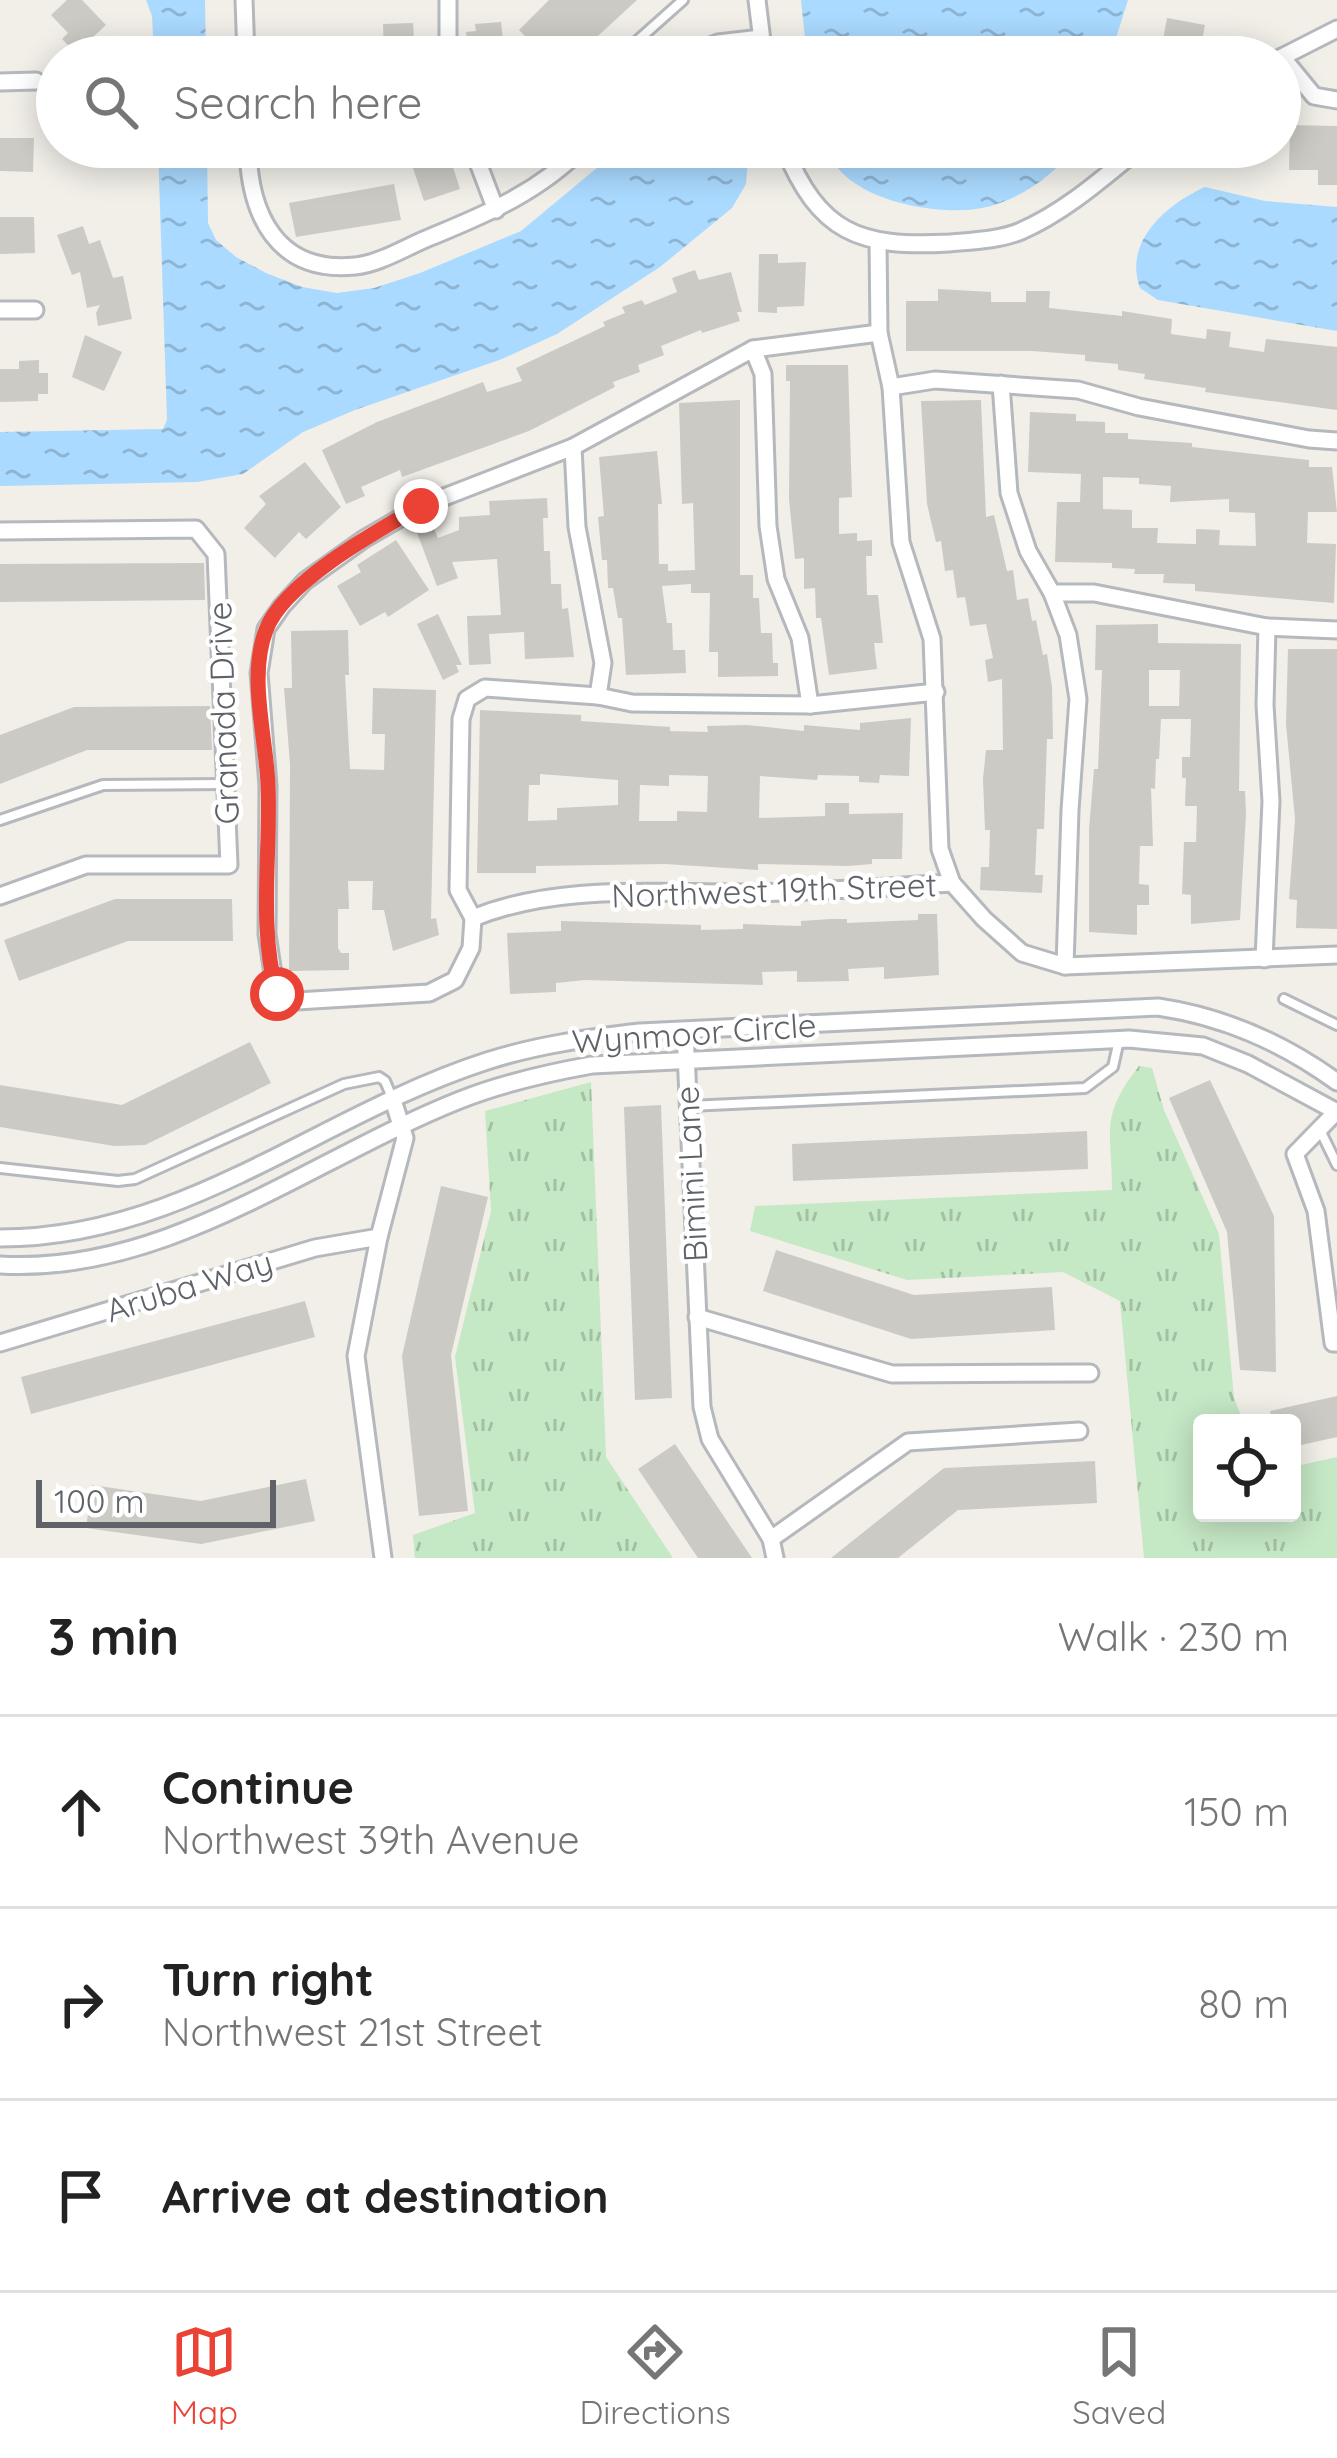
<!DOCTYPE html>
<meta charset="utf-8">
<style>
:root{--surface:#fff;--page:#f2f2f2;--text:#222;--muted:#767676;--line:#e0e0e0;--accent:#ea4335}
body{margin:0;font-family:Quicksand,sans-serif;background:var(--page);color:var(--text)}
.controls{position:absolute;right:36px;bottom:36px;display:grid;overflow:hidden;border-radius:12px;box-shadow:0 6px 30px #0003}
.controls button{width:108px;height:108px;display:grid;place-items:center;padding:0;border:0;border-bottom:3px solid var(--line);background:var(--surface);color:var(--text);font:60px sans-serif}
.scale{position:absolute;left:36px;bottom:30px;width:240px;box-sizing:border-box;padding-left:12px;border:6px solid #5f6368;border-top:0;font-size:33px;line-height:42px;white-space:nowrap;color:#5f6368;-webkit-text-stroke:9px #fff;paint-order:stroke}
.stop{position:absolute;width:36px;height:36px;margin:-27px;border:9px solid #ea4335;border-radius:50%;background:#fff}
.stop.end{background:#ea4335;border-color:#fff;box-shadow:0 3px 12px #0008}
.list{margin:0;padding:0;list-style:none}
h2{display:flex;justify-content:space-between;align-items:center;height:156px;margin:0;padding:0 48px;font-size:51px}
h2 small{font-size:39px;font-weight:400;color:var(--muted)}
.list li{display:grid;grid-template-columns:78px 1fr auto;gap:36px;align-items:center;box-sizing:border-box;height:192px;padding:0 48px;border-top:3px solid var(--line)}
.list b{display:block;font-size:45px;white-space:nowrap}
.list p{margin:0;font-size:39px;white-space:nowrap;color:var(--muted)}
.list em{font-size:39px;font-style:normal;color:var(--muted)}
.icon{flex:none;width:66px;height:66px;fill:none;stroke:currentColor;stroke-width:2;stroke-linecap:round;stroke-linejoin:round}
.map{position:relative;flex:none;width:1337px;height:1558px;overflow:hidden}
.search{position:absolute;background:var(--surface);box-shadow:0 6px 30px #0003;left:36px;right:36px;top:36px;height:132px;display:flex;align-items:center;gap:30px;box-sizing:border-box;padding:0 42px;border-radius:66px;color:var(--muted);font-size:45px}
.sheet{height:732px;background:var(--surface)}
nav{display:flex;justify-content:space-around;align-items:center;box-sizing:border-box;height:168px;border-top:3px solid var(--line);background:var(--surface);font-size:33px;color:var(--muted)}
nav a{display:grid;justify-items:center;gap:6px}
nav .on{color:var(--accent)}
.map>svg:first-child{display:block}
.grass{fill:url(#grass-tufts)}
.water{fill:url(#water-ripples)}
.building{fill:#cccac5;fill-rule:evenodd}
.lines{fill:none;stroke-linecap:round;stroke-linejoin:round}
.service-casing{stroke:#b5b8bc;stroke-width:14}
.minor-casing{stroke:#b5b8bc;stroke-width:21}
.service{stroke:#fff;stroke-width:8}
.minor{stroke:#fff;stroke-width:15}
.route{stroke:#ea4335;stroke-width:15}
.labels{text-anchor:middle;stroke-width:9;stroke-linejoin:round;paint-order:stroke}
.street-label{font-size:33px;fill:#5f6368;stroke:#fff}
</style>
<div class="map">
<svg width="1337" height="1558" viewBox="0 0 1337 1558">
<defs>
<pattern id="grass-tufts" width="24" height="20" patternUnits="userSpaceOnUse" patternTransform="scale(3)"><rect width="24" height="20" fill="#c5e8c5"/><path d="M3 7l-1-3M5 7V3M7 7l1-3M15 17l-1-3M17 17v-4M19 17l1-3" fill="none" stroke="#a3c0a4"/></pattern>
<pattern id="water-ripples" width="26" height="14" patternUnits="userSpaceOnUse" patternTransform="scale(3)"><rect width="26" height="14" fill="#aadaff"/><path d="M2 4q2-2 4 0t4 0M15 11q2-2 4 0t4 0" fill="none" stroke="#8eb4d2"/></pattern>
</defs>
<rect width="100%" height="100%" fill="#f1efe8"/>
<g class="grass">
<path d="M1139,1066L1152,1068L1164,1110L1219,1234L1234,1398L1244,1423H1202V1513H1292V1467L1337,1457V1558H1144L1120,1301L1063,1272L907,1280L750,1231L755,1206L1112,1190C1112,1131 1099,1117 1139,1066Z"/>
<path d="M591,1082L606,1457L673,1558H415L413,1535L475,1513L455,1357L491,1211L485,1111Z"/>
</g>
<g class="water">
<path d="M146,0H205L206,57H154L152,16Z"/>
<path d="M801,0H1128L1110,57H807Z"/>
<path d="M158,147H207L208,223L216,240L236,257L266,273L302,287L337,293L374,288L420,273L521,231L622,147H749L746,184L732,208L660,267L557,334L502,359L355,410L303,432L243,474L197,482L0,486V432L163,429L167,420Z"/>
<path d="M827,147H1075C1055,175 1017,202 982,208C935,217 840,199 827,147Z"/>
<path d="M1205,187L1265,201L1337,207V331L1158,300L1140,288C1123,241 1167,204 1205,187Z"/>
</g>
<g class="building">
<path d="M67,0H82L106,25L76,53L62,39L68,33L51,15Z"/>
<path d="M549,0H637L575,57H546L519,30Z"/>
<path d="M1167,18L1205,25L1201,47L1163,40Z"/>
<path d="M501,22L505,57H469L466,32L476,31L475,24Z"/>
<path d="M413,23L415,57H384L383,24Z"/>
<path d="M1290,125L1337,126V185H1318V170H1289Z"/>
<path d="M0,138H34L33,172L0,171Z"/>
<path d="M406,147H439L444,163L451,161L460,189L424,201Z"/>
<path d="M394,184L401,220L296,237L289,203Z"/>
<path d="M0,217H34L35,253L0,254Z"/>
<path d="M83,226L89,244L100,240L113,278L123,276L132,319L98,326L96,313L100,305L87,308L80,272L72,275L57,235Z"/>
<path d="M759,254H778V263L806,262L804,306L777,307V313L758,312Z"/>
<path d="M695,270L699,280L731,272L742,312H737L740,321L702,333L701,330L661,346L664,355L638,365L640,372L613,382L615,387L529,431L402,477L400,470L361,487L365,496L346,504L322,450L377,422L483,382L487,392L522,381L516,368L605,326L603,322L625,313L622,307L642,300L645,305L677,292L672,278Z"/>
<path d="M938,289L991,292V302H1026V291H1050L1049,308L1122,316V311L1172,319L1171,334L1206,339L1207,329L1231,332L1229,347L1264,352L1266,339L1337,347V410L1205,392L1206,388L1144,379L1145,374L1118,370V364L1085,361V355L1032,351H906V301H938Z"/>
<path d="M85,335L122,352L104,391L72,377Z"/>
<path d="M39,360V373H48V394H38V401L0,402V369H19V361Z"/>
<path d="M786,365H848L852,497L839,498V534L857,533V541L872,540V556H866L867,595H878L883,643H874L877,669L829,675L821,618H816L815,588L804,589V558L795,559L789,499L790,381H786Z"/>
<path d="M740,400V575H753V598H759L761,633H772L773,663H778V676L718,677V652H709L710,593H691V584L662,586L667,623H672L673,650H685L686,673L626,675L622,618H618L613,588H608L607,560H602L598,517L604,516L599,457L657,451L662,504H658L659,564H668V571L695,570L693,503L682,504L679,403Z"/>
<path d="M981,400L986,517L994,515L1007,571L1013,570L1017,600L1028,598L1032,621L1036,620L1043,655L1047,654L1052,687L1053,739H1047L1044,829H1037L1035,875H1043L1042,893L980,890L981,867H989L990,830H985L983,779L986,750H1003L1002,679L988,682L985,660L993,658L986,624L970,626L965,597L957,598L953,570L945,571L941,541L936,542L927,504L921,401Z"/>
<path d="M1030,412L1076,414V421L1105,422V433H1128V439L1192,443V447L1309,460V467H1332L1337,512H1308L1307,543L1336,544L1334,603L1195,591V584L1163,583L1164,574H1134L1135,569L1112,568V563L1055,562L1057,502H1080L1081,474L1028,472ZM1103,477L1139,478V484L1171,486L1170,502L1229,499V512L1255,513L1256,546L1219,545L1220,530L1196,529V544L1157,543L1158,528H1132V510L1103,509Z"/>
<path d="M305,462L341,507L306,539L299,532L275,558L244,528L266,504L259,496Z"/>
<path d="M547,498L548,518H543L544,551H550L551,584H561L562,609L568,608L574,657L525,659L524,632L489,634L491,664L469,665L467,616L501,615L497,559L452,562L458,578L437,586L416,530L432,524L438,538L459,530V517L490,515L489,501Z"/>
<path d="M396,540L429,590L388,617L385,612L360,626L337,586L361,572L357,565Z"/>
<path d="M204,563L205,600L0,602V564Z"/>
<path d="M438,614L462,665H456L459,672L443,680L417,624Z"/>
<path d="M1158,624V643L1241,644L1239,791H1245L1246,814L1240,920L1191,924V895L1182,894L1184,842H1196L1197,806H1185L1186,778H1182V757H1190L1191,719H1161L1159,759H1156L1155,789L1151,788L1153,846H1140L1139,884L1149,885V905H1137V935L1089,932V830L1094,769H1098L1102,670H1095L1096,625ZM1149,670H1180L1179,706H1149Z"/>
<path d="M348,630L349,675H345L350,769L384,770L385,734H372L373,688L436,690L431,919L436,918L439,935L393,951L384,910H372L373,881H348L349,909H338V948L341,953H349V970L289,971L290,764L284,688H292L291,631Z"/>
<path d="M1288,649H1337V929L1296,928L1297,900L1289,899L1295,819L1286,724Z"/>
<path d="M210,706L212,750H87L0,784V735L74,707Z"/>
<path d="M480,710L581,715V721L670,727V731L708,732L707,726L747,725L804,731V725L860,730V723L911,718L909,776L880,775L879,783L859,782V776L818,775L817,780L760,776L759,818L825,816V803H849V814L903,813L902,859H872V864L848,866L758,864V870L665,864L536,866V873H477ZM540,774L618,780V805L557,808V820L528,821L529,785H540ZM669,775L708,776L707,812L677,811V821H639L640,785L669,786Z"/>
<path d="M115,899H232L233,941H128L19,981L4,940Z"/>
<path d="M918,914H937L939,975L884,979V967L848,969L849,981L797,982V971L762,972L763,985L585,980L556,983V992L510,994L507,933L561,931V921L701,925V930L743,929V924L801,926V921L831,919H847V923L918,920Z"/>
<path d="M250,1042L271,1083L145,1145L114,1146L0,1127V1085L122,1105Z"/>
<path d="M1210,1080L1274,1216L1276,1372L1240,1370L1227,1232L1169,1098Z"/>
<path d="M661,1105L672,1398L635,1400L624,1107Z"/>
<path d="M1087,1131L1088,1169L793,1181L792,1144Z"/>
<path d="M441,1186L488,1197L451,1355L468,1511L419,1516L402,1356Z"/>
<path d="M776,1250L914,1295L1052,1287L1055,1330L911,1339L763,1291Z"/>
<path d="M305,1301L315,1337L31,1414L21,1377Z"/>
<path d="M1337,1396V1437L1292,1447V1423H1273L1270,1411Z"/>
<path d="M675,1444L752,1558H698L638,1469Z"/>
<path d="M1095,1461L1097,1503L958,1510L898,1558H831L944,1468Z"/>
<path d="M306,1479L315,1521L201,1544L86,1528L92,1485L201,1501Z"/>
</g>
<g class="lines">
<defs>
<g id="service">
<path d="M619,57L683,0"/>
<path d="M0,820L103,785L226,784"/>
<path d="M1284,999L1337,1025"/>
<path d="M689,1106L1085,1088L1113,1067L1119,1040"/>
<path d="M1320,1130L1337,1165"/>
<path d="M0,1168L118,1181L135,1179L344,1084L379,1077L385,1081L393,1100"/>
</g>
<g id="minor">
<path d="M244,0L246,57"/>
<path d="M448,0V57"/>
<path d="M757,0L764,57"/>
<path d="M683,57L718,43L761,38"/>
<path d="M1282,57L1314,96L1337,100"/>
<path d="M1280,58L1337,29"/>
<path d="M0,82L36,81"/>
<path d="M248,147C249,213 276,274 355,266C380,264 409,245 433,236C489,213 540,191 583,147"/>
<path d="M472,147L496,210"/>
<path d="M784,147C819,233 859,248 949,243C971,241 1000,240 1021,231C1065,212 1104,177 1141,147"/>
<path d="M878,241L879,333L891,387L901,542L932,639L940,849L952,883L984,919L1022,953L1065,966L1337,955"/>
<path d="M0,310H35"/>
<path d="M879,333L753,349L573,447L421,506L364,539L305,581L282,606L266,629L259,673L268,786L267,934L276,994L297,1001L429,993L455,980L471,948L473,918L458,890L461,719L467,699L485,688L598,696L632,703L810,705L936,692"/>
<path d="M753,349L763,374L768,526L776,579L800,638L810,705"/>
<path d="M1001,384L1009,493L1028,551L1052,593L1068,635L1078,699L1070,810L1065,966"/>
<path d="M891,387L935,380L1078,390L1139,407L1309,439L1337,441"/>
<path d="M573,447L577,527L603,663L598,696"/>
<path d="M0,531L196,529L216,554L229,865H86L0,896"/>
<path d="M1052,593H1094L1267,627L1337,630"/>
<path d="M473,918C559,883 657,894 748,893C816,892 884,887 952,883"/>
<path d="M1264,959L1271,801L1265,705L1267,627"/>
<path d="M685,1031L702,1407L710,1439L771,1539L775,1558"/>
<path d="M1337,1111L1295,1154L1316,1211L1333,1343H1337"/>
<path d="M379,1237L356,1356L383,1558"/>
<path d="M0,1238C185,1238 319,1115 487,1061C537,1045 588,1038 640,1032L1158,1007C1225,1017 1282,1042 1337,1082"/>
<path d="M0,1265C167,1275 311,1159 460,1100C503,1083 547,1073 592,1065L1129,1039L1203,1046L1248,1064L1337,1112"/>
<path d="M697,1317L892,1374L1090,1373"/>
<path d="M0,1343L315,1248L379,1237L405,1138L393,1100"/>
<path d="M771,1539L908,1442L1079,1431"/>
</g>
</defs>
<use href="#service" class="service-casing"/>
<use href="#minor" class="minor-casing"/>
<use href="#service" class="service"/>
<use href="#minor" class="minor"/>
</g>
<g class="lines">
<path class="route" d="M277,994C258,926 271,855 268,785C266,736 248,677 266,630C284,582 377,531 421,506"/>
</g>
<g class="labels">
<g class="street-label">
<text transform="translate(223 713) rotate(-92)" y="12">Granada Drive</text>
<text transform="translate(774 890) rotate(-2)" y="12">Northwest 19th Street</text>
<text transform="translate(694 1033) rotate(-4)" y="12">Wynmoor Circle</text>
<text transform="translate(691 1174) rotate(-93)" y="12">Bimini Lane</text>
<text transform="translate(189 1286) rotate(-17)" y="12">Aruba Way</text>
</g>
</g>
</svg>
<div class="controls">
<button><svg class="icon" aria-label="locate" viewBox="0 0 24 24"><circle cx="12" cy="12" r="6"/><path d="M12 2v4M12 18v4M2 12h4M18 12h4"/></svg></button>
</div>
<div class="scale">100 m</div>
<div class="stop" style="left:277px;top:994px"></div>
<div class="stop end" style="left:421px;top:506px"></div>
<div class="search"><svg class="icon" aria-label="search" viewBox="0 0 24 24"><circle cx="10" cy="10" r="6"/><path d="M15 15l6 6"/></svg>Search here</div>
</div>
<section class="sheet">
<h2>3 min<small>Walk · 230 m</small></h2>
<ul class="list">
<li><svg class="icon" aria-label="ahead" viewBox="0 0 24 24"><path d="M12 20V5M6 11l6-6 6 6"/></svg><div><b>Continue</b><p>Northwest 39th Avenue</p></div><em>150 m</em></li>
<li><svg class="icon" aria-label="right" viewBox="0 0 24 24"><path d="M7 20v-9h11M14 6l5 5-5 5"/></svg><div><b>Turn right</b><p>Northwest 21st Street</p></div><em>80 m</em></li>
<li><svg class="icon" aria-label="arrive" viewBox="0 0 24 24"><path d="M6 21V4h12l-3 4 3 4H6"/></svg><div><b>Arrive at destination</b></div></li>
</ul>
</section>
<nav>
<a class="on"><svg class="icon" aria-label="map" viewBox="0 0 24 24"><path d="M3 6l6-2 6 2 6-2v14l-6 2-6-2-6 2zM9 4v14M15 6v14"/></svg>Map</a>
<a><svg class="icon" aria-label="directions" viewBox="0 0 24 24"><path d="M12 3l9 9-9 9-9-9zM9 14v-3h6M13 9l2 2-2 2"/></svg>Directions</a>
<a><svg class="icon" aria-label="saved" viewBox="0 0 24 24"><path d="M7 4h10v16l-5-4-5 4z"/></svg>Saved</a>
</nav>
